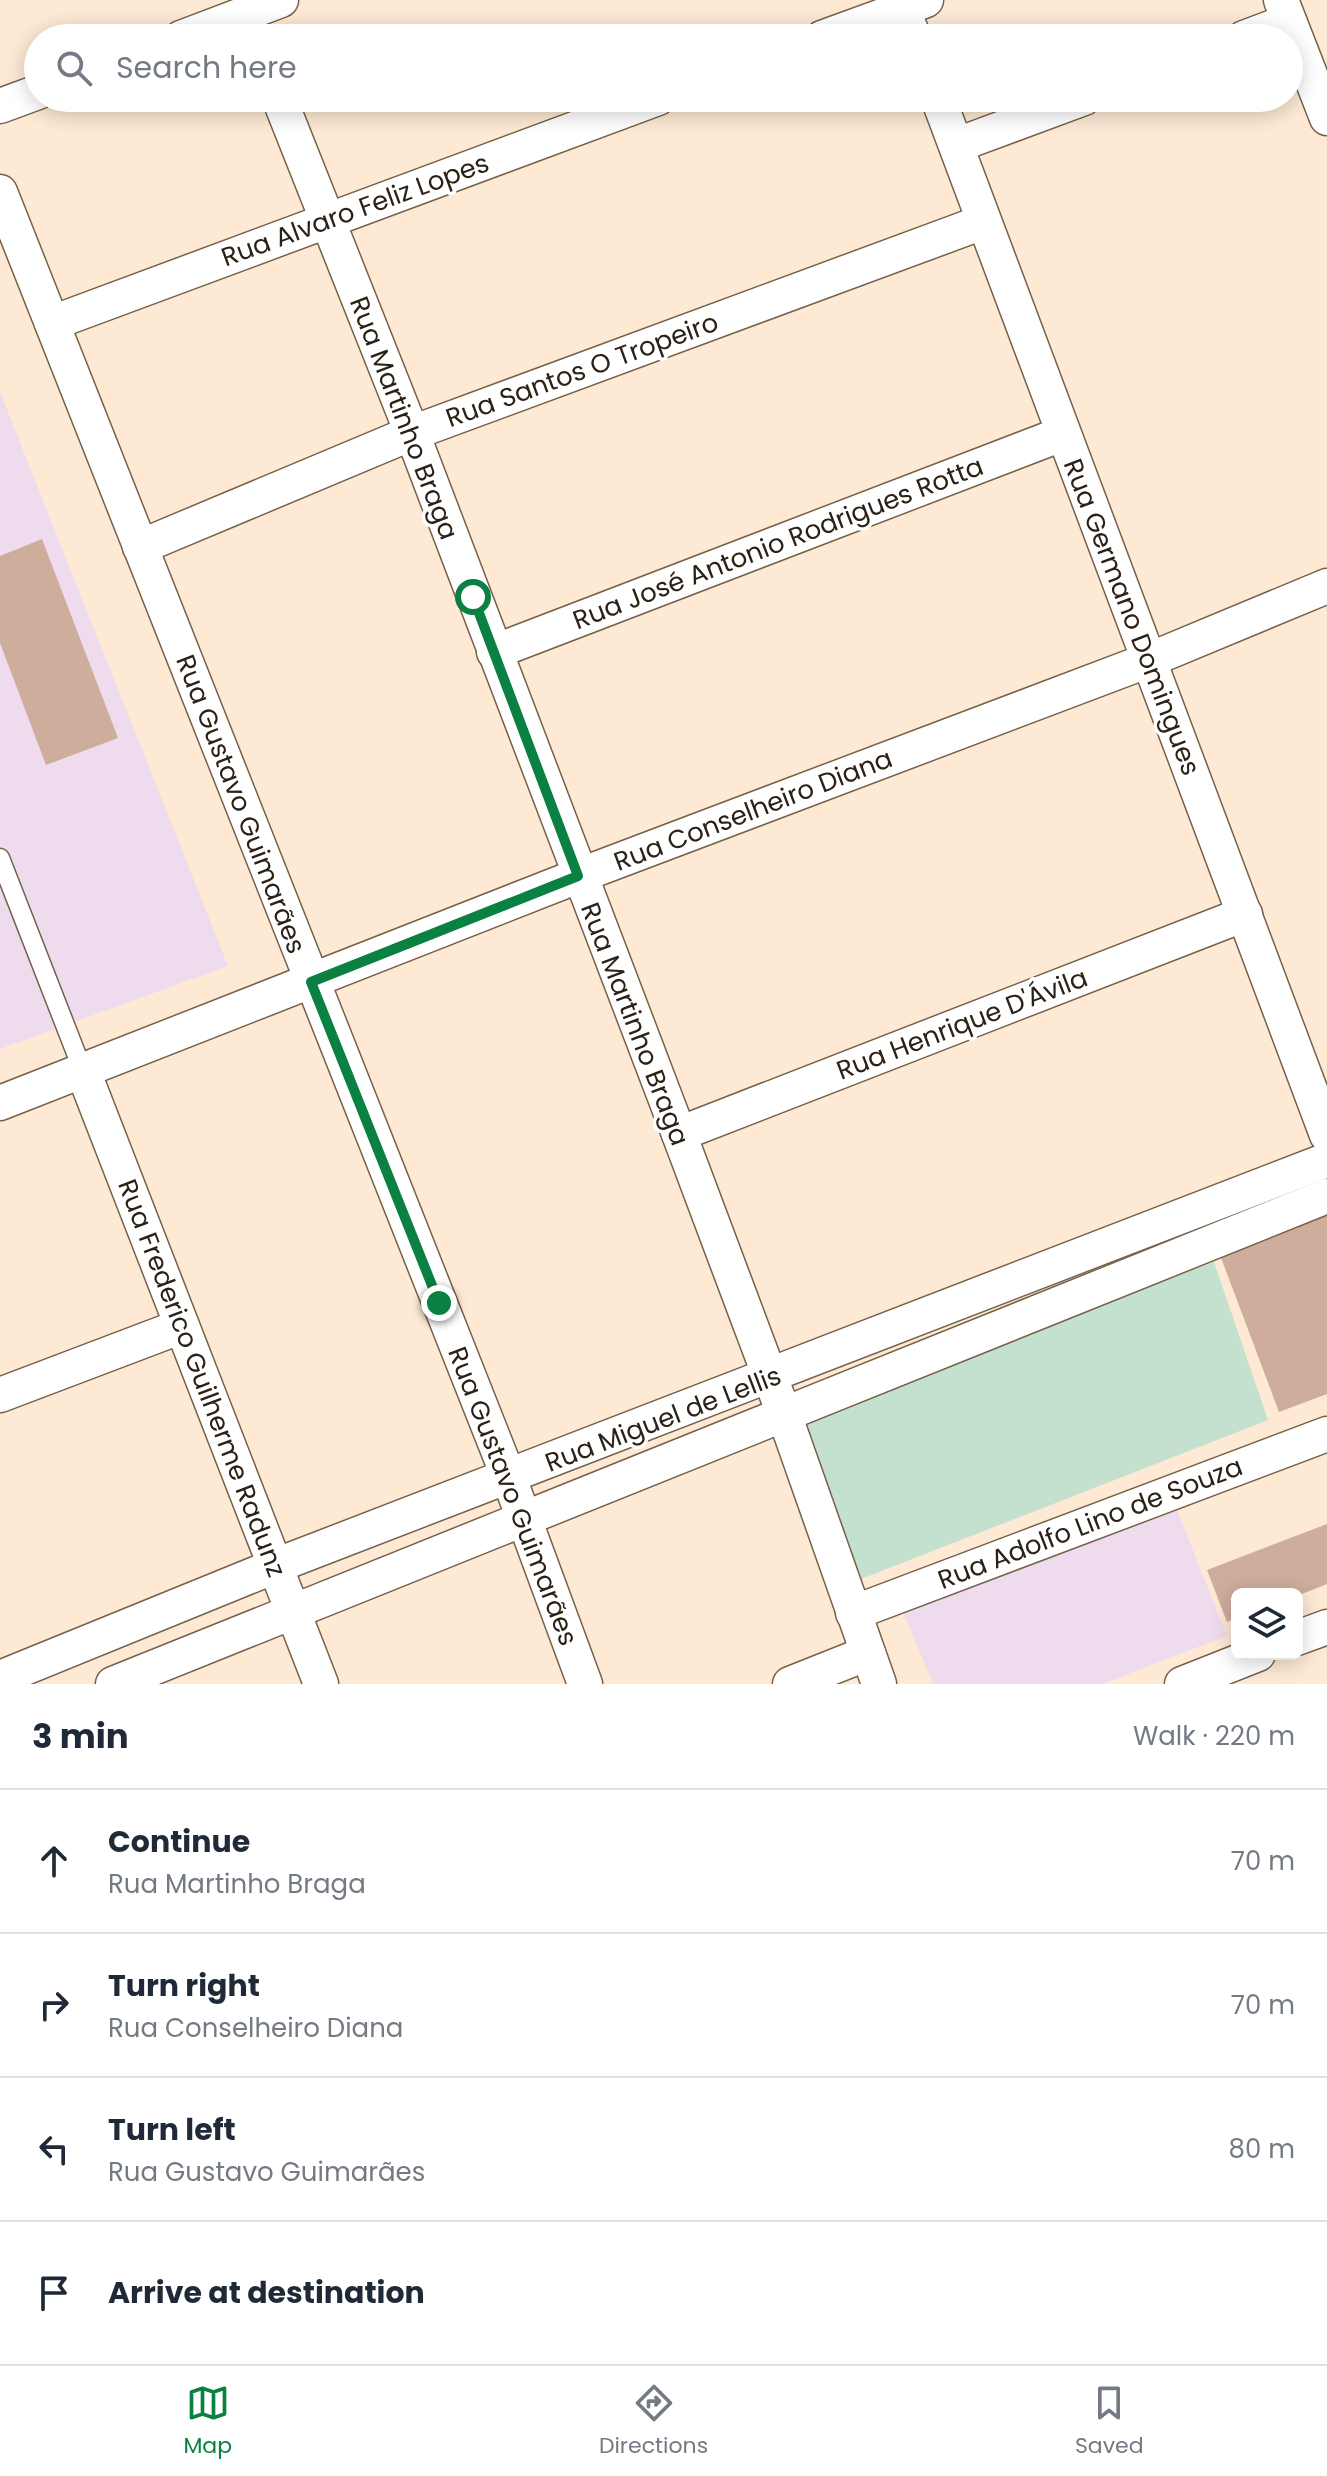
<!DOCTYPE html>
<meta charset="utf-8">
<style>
:root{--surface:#fff;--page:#f6f6f7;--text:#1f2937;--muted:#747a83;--line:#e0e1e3;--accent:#0b8043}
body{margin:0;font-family:Poppins,sans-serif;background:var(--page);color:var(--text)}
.controls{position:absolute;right:24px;bottom:24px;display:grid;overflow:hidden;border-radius:12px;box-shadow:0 4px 20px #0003}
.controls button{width:72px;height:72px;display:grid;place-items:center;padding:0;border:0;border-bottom:2px solid var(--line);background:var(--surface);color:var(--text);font:40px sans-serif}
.stop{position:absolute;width:24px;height:24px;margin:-18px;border:6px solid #0b8043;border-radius:50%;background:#fff}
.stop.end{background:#0b8043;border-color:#fff;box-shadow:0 2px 8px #0008}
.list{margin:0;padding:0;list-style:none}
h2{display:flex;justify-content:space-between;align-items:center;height:104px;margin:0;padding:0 32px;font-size:34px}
h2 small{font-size:26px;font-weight:400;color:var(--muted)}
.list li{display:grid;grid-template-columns:52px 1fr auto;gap:24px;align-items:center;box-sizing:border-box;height:144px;padding:0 32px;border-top:2px solid var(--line)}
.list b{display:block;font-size:30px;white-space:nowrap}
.list p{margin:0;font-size:26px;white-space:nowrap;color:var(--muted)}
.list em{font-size:26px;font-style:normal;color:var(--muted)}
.icon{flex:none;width:44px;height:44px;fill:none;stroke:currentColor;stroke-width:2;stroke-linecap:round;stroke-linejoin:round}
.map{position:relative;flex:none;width:1327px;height:1684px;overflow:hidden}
.search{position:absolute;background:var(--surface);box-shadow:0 4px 20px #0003;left:24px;right:24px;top:24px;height:88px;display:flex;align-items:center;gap:20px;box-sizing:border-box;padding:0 28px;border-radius:44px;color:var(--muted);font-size:30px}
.sheet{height:680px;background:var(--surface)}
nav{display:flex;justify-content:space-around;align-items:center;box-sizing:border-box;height:112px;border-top:2px solid var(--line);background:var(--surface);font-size:22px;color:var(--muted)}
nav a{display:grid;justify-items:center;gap:4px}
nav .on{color:var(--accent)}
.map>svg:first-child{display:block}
.education{fill:#eedcee}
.green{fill:#c4e0cf}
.building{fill:#cead9d}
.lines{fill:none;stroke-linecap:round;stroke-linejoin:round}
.lane-casing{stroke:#766149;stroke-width:21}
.street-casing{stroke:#766149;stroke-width:37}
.lane{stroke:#fff;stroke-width:18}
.street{stroke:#fff;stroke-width:34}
.route{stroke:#0b8043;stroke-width:10}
.labels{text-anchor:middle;stroke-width:7;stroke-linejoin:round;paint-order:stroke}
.street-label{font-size:26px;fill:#2a2117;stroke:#fff}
</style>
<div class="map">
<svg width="1327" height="1684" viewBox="0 0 1327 1684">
<rect width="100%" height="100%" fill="#fde9d4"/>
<g class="education">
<path d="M0,392L228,966L0,1049Z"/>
<path d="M1177,1510L1227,1636L1102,1684H933L903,1612Z"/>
</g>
<path class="green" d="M1214,1262L1268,1420L861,1579L799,1418Z"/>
<g class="building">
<path d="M42,539L118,738L46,765L0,643V556Z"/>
<path d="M1327,1212V1394L1279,1412L1220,1255Z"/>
<path d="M1327,1524V1584L1297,1596L1237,1594V1618L1227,1622L1207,1570Z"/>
</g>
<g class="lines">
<defs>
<path id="lane" d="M0,858L83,1071"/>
<g id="street">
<path d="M899,0L914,38"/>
<path d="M1281,0L1327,118"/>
<path d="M181,38L281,0"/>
<path d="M822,38L926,0"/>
<path d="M1244,38L1289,21"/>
<path d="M279,98L412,433L679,1134L784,1414L879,1684"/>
<path d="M938,98L1327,1135"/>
<path d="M0,106L38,92"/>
<path d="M957,145L1084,98"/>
<path d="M0,192L509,1478L585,1684"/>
<path d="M52,323L658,98"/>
<path d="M140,547L412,433L983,222"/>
<path d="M494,652L1062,434"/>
<path d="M83,1071L321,1684"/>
<path d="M0,1103L578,876L1149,660L1327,586"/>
<path d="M679,1134L1245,914"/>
<path d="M0,1395L182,1326"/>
<path d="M853,1613L1327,1434"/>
<path d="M1297,1638L1327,1627"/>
<path d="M0,1678L275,1566L1327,1160"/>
<path d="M113,1684L1327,1196"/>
<path d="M790,1684L868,1653"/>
<path d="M1182,1684L1258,1654"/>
</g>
</defs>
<use href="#lane" class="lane-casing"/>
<use href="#street" class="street-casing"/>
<use href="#lane" class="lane"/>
<use href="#street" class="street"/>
</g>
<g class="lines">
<path class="route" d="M439,1303L311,982L578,876L473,597"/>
</g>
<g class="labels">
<g class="street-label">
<text transform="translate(355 210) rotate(-20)" y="9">Rua Alvaro Feliz Lopes</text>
<text transform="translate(582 370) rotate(-20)" y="9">Rua Santos O Tropeiro</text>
<text transform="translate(404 418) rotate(69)" y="9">Rua Martinho Braga</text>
<text transform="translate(778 543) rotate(-21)" y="9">Rua José Antonio Rodrigues Rotta</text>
<text transform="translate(1132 617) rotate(69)" y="9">Rua Germano Domingues</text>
<text transform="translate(241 804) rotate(69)" y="9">Rua Gustavo Guimarães</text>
<text transform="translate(753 810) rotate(-21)" y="9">Rua Conselheiro Diana</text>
<text transform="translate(635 1024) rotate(69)" y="9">Rua Martinho Braga</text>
<text transform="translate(962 1024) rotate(-21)" y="9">Rua Henrique D'Ávila</text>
<text transform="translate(202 1378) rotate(69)" y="9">Rua Frederico Guilherme Radunz</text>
<text transform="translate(663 1419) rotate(-21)" y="9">Rua Miguel de Lellis</text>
<text transform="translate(513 1496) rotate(69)" y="9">Rua Gustavo Guimarães</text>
<text transform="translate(1090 1523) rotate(-21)" y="9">Rua Adolfo Lino de Souza</text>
</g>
</g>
</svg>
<div class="controls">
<button><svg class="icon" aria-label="layers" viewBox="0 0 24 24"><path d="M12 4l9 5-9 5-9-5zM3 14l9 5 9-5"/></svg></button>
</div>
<div class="stop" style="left:473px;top:597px"></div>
<div class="stop end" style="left:439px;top:1303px"></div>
<div class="search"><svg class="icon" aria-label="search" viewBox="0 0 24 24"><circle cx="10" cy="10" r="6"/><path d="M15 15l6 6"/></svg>Search here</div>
</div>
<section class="sheet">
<h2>3 min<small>Walk · 220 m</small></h2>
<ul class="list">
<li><svg class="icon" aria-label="ahead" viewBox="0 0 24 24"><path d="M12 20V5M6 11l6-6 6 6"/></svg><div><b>Continue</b><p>Rua Martinho Braga</p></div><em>70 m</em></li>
<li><svg class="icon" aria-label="right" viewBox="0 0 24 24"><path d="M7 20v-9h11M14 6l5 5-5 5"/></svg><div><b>Turn right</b><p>Rua Conselheiro Diana</p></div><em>70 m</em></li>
<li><svg class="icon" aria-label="left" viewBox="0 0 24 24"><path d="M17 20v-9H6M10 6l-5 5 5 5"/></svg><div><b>Turn left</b><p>Rua Gustavo Guimarães</p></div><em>80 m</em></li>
<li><svg class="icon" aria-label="arrive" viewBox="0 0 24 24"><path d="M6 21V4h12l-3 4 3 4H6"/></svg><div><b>Arrive at destination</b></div></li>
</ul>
</section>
<nav>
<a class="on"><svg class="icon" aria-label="map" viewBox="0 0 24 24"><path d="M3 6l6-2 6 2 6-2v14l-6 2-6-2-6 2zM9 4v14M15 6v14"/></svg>Map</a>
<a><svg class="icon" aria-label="directions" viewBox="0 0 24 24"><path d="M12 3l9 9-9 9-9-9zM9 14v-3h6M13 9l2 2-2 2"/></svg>Directions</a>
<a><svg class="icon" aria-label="saved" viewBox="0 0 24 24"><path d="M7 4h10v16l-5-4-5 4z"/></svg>Saved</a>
</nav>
